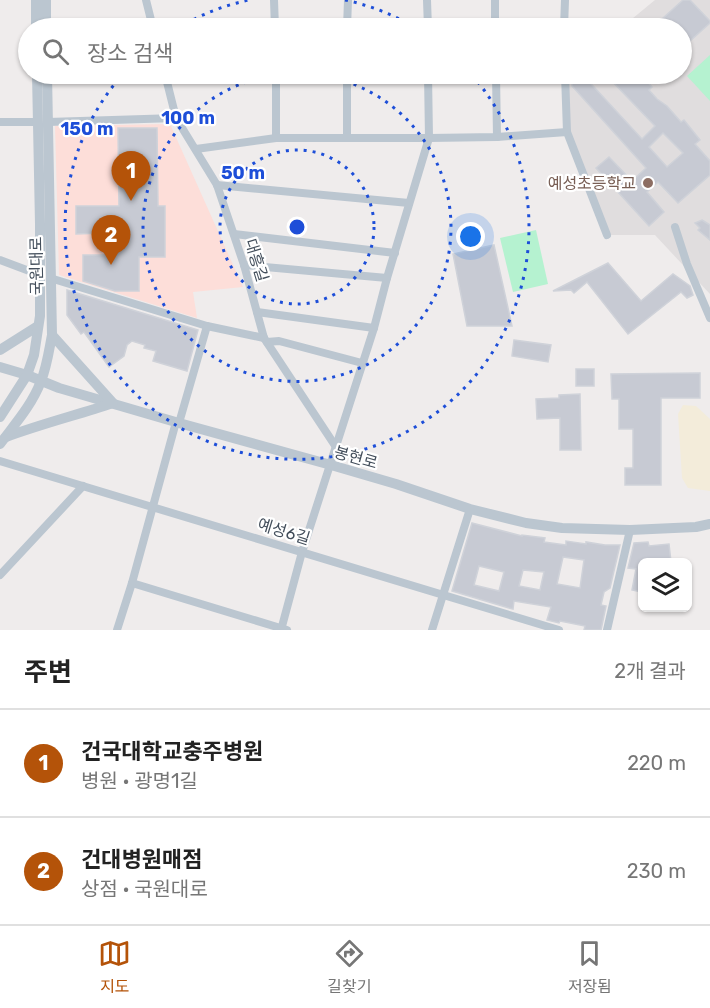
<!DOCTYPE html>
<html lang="ko">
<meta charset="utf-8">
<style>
:root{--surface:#fff;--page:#f6f6f6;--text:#222;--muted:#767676;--line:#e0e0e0;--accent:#b45309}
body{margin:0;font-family:Rubik,"Noto Sans KR",sans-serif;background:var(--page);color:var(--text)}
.controls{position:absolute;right:18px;bottom:18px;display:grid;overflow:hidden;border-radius:9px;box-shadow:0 2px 4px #0004}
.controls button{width:54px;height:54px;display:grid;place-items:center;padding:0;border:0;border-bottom:2px solid var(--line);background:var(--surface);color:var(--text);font:30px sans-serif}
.you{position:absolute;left:471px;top:237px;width:21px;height:21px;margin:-15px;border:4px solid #fff;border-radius:50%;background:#1a73e8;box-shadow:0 0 0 9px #1a73e833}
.badge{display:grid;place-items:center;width:39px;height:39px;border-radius:50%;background:var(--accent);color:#fff;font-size:20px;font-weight:700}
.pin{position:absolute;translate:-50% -50px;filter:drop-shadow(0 2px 3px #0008)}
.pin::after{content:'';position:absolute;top:32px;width:21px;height:18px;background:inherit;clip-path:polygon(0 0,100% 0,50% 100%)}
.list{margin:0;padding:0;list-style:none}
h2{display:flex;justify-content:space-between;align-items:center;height:78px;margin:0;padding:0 24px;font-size:26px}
h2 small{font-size:20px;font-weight:400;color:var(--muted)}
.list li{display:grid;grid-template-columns:39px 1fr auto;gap:18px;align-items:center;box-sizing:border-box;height:108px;padding:0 24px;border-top:2px solid var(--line)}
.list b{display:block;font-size:22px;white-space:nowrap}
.list p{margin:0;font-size:20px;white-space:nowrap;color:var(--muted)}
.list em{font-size:20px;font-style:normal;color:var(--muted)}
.icon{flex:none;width:33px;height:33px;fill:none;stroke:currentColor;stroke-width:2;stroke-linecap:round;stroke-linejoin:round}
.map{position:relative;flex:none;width:710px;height:630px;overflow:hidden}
.search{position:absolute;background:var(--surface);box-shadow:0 2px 4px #0004;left:18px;right:18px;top:18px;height:66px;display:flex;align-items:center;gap:15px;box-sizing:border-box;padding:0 21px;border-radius:33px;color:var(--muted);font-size:22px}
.sheet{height:294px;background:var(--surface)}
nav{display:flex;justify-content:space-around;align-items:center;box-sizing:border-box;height:84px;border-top:2px solid var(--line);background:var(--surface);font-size:16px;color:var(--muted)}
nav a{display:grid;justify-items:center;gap:3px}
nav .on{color:var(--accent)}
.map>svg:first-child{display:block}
.education{fill:#e0ddde}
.medical{fill:#fdded9}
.green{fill:#b5f2d0}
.sand{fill:#f3ecda}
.building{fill:#c7cad3;stroke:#cfd2d9;stroke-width:1.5;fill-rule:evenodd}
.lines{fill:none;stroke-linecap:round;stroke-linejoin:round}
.minor{stroke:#bbc6d0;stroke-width:8}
.tertiary{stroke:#bbc6d0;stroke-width:10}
.ring{fill:none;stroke:#1d4ed8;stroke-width:3;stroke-dasharray:3 6}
.education-dot{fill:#8d6e63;stroke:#fff;stroke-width:2}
.labels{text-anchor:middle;stroke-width:4.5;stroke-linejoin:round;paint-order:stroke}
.education-label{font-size:16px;fill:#785e54;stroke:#fff;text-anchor:end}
.street-label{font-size:16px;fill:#434e5b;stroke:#fff}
.centre{fill:#1d4ed8;stroke:#fff;stroke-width:3}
.ring-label{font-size:18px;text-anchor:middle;font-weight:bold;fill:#1d4ed8;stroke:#fff;stroke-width:4.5;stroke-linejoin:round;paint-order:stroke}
</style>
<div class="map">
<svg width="710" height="630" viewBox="0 0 710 630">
<rect width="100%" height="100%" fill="#efecec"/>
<path class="education" d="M655,0H710V294L655,235H607L567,132L568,74H682V28H621Z"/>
<path class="medical" d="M170,124L243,287L193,292L197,318L59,275L55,126Z"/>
<g class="green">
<path d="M710,55V101L687,76Z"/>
<path d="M536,230L548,284L513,292L500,238Z"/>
</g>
<path class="sand" d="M683,405L696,406L710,419V491L688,488L682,478L678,414Z"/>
<g class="building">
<path d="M683,0H690L710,21V23L681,49V28H652Z"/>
<path d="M577,74H582L642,139L655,126L605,74H626L631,79L638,74H641L652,87L649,90L657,99L667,106L681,122L684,120L700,140L695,144L710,161V175L678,203L658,182L647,192L664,212L649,226L596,168L609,157L632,181L646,168L572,86V79ZM663,133L683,153L667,167L649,147Z"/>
<path d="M118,128H157L158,206H165V257H139V291H115L83,281V255H105V233L76,234V206H119Z"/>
<path d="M702,220L710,225V240L698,230L700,228L695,223Z"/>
<path d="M494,245L512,326H467L453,254Z"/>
<path d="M608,263L641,301L673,274L690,286L693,295L687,298L681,292L628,334L587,282L574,293L571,290L553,291Z"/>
<path d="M67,290L198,330L187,371L153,361L156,351L144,348L145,345L132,341L127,345L124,356L109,367L84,332L81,334L67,315Z"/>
<path d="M514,340L551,345L548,362L512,356Z"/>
<rect x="576" y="369" width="18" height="17"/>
<path d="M700,373V398H661V485H625V468H633V429H619V399H612L611,374Z"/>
<path d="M580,394L581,450H560V418L537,419L536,399L559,398V395Z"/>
<path d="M472,523L522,536V535L545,538L544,542L566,545V541L586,544V542L605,545H620L610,588L604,592L601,605L606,606L601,630H584L585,626L560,621L559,623L547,620L551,607L514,601L513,609L509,608L452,591ZM563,557L584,560L580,588L557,584ZM479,566L504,572L499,591L474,585ZM523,570L544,572L540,590L519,586Z"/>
<path d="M648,542L649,546L669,544L671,562H642V592L632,590L636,569L628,568L634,543Z"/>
</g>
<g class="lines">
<g class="minor">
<path d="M146,0L153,28"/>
<path d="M274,0L275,28"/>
<path d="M427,0L428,28"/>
<path d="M495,0V28"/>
<path d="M347,28L348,0"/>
<path d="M564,28L565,0"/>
<path d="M165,74L176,118L217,185L244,265L264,338L336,447"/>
<path d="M276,74V138"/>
<path d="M496,74L497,137"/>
<path d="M565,74L567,132L607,235"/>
<path d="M0,122H38"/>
<path d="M48,122L176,118"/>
<path d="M347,138V74"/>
<path d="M196,149L276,138H429L497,137L567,132"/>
<path d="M217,185L409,203"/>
<path d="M675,227L687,264L710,318"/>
<path d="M234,234L395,253"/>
<path d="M0,260L40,275"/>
<path d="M244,265L387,278"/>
<path d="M50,278L207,326L264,338"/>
<path d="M257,312L374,328"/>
<path d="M267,342L279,341L362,363"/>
<path d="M179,423L207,326"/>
<path d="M0,461L559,630"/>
<path d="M0,575L83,486"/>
<path d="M132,583L287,630"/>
<path d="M117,630L132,583L176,422"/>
<path d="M281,630L302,552L374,328L387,278L429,138L428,74"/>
<path d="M432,630L470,509"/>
<path d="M607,630L630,530"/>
</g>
<g class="tertiary">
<path d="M36,0V28"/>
<path d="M46,0V28"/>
<path d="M0,350L38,326"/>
<path d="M0,367L27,375L59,388L179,423L331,465L396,484L470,509L526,523L562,528L630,530L696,527L710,524"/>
<path d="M0,417L27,375L34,355L40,316V224L37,74"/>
<path d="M6,437C41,424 77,415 113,403L52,335"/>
<path d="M0,444C15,424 32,405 41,381C47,366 49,350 52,335L47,74"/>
</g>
</g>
<g class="ring">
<circle cx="297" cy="227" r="77"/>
<path d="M310 74A154 154 0 1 1 284 74"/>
<path d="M178 28A232 232 0 0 1 249 0M345 0A232 232 0 0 1 416 28M472 75A232 232 0 1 1 122 75"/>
</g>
<circle class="education-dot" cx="648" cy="183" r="6"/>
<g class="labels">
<g class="education-label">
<text x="636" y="189">예성초등학교</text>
</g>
<g class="street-label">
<text transform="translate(257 260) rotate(73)" y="6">대흥길</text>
<text transform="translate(36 266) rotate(-91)" y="6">국원대로</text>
<text transform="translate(356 457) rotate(16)" y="6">봉현로</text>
<text transform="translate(284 531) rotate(17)" y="6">예성6길</text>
</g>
</g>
<circle cx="297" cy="227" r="9" class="centre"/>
<g class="ring-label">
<text x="188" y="124">100 m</text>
<text x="87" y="135">150 m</text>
<text x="243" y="179">50 m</text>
</g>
</svg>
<div class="controls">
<button><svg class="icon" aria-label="layers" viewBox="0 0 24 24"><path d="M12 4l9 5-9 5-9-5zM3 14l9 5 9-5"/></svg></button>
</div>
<div class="you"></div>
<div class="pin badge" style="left:131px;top:201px">1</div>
<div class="pin badge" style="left:111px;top:265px">2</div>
<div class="search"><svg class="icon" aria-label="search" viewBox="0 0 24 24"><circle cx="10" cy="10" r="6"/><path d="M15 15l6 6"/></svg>장소 검색</div>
</div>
<section class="sheet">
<h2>주변<small>2개 결과</small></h2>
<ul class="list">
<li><span class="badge">1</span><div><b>건국대학교충주병원</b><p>병원 · 광명1길</p></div><em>220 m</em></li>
<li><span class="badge">2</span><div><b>건대병원매점</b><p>상점 · 국원대로</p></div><em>230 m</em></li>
</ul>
</section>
<nav>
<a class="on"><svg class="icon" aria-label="map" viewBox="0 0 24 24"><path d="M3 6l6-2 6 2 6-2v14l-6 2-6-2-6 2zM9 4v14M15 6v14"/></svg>지도</a>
<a><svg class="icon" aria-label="directions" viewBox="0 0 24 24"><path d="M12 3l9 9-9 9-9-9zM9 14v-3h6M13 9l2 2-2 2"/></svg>길찾기</a>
<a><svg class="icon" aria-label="saved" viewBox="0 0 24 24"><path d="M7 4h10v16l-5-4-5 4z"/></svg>저장됨</a>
</nav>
